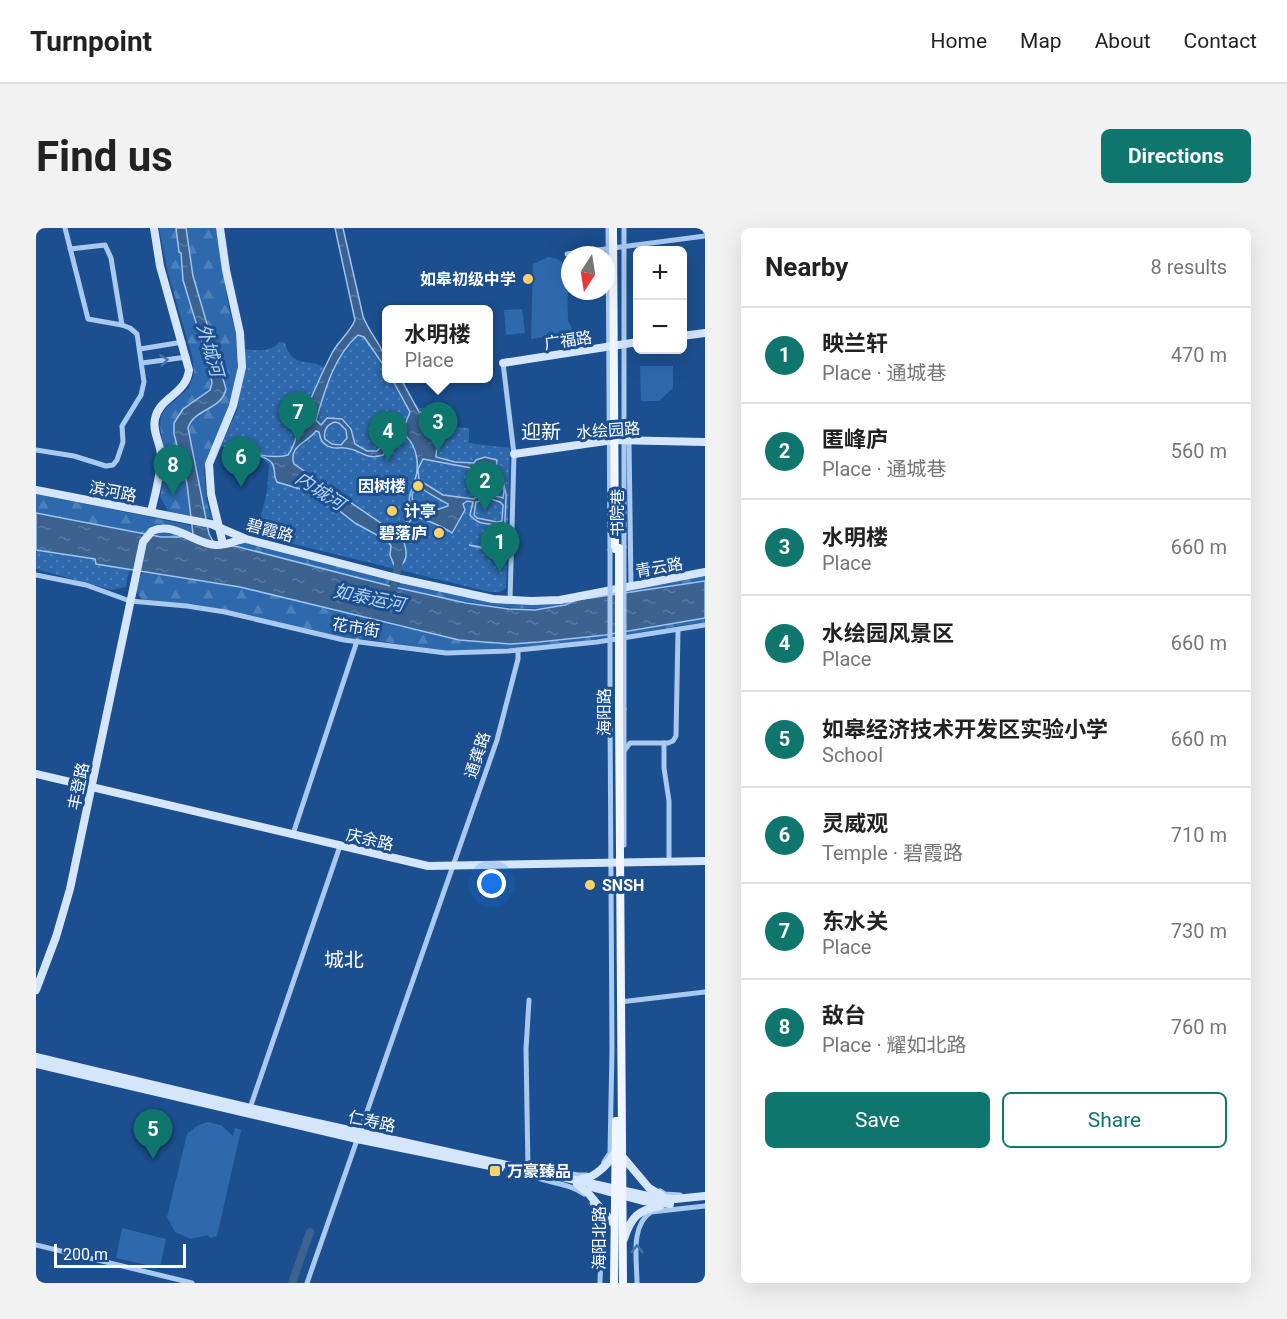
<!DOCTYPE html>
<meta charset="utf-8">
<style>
:root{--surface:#fff;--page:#f2f2f2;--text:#222;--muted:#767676;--line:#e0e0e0;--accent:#0f766e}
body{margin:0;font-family:Roboto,"Noto Sans SC",sans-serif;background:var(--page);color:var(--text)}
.controls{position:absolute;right:18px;top:18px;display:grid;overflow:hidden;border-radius:9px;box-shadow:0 6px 24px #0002}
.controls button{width:54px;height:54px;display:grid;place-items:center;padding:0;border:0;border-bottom:2px solid var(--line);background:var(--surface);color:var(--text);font:30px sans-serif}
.compass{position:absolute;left:525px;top:18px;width:54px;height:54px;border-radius:50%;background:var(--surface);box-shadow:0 6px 24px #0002;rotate:192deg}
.scale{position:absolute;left:18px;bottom:15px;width:132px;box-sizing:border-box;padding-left:6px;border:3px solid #fff;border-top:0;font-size:16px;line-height:21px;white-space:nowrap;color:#fff;-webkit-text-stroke:4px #1b4f8f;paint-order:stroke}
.you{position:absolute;left:456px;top:656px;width:21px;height:21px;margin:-15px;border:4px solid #fff;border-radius:50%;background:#1a73e8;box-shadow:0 0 0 9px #1a73e833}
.badge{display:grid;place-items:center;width:39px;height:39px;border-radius:50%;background:var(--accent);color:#fff;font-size:20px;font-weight:700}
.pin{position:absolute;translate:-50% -50px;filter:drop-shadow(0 2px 3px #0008)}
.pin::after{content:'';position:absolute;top:32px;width:21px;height:18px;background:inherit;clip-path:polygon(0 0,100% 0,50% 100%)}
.popup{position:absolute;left:346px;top:77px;width:111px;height:78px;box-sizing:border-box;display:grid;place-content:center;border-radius:9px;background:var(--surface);filter:drop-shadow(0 2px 4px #0005);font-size:20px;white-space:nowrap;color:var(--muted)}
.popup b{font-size:22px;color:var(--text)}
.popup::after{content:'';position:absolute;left:50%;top:100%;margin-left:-12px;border:12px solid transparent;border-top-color:var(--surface)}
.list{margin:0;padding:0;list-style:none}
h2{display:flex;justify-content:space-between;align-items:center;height:78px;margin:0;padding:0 24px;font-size:26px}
h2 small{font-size:20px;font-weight:400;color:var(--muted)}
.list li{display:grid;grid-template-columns:39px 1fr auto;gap:18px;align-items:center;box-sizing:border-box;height:96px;padding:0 24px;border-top:2px solid var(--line)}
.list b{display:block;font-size:22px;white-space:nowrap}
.list p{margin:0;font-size:20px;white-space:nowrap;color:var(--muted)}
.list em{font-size:20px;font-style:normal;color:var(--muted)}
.actions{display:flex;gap:12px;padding:18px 24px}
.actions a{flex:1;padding:14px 0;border:2px solid var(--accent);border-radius:9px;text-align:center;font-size:21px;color:var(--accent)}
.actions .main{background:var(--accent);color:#fff}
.map{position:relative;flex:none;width:669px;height:1055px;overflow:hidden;border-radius:9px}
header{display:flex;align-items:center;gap:36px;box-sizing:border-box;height:84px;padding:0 30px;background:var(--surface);border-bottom:2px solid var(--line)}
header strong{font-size:28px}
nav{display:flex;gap:33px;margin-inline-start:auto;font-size:21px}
.intro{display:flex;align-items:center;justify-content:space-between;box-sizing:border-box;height:144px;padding:0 36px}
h1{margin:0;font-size:42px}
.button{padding:15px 27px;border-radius:9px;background:var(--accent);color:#fff;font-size:21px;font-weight:700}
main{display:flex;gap:36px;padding:0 36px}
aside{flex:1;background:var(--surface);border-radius:9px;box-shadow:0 6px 24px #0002}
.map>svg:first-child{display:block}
.forest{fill:url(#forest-firs)}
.park{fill:url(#park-dots)}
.pitch{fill:#2e69ad}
.water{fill:url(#water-ripples);stroke:#9cc4f0;stroke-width:1.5;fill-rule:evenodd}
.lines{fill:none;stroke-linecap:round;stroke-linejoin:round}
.river{stroke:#3c6290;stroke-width:8}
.street{stroke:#a9c9ee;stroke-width:5}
.secondary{stroke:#d6e6fa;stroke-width:8}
.primary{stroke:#f0f6ff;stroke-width:8}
.street-bridge{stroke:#a9c9ee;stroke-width:5}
.primary-bridge{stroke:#f0f6ff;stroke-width:8}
.oneway{stroke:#4674ac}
.poi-dot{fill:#ffd166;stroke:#1b4f8f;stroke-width:2}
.labels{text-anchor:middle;stroke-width:6;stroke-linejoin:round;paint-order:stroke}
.poi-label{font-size:16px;font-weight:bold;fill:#fff;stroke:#1b4f8f;text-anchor:end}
.street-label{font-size:16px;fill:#fff;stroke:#1b4f8f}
.water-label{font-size:18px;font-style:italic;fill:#b5d3f5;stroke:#1b4f8f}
.quarter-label{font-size:20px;fill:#fff;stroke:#1b4f8f}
</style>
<header>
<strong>Turnpoint</strong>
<nav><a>Home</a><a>Map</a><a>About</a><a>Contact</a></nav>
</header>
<div class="intro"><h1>Find us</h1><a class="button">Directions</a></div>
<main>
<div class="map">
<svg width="669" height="1055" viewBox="0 0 669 1055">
<defs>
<pattern id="forest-firs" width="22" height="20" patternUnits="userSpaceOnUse" patternTransform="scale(1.5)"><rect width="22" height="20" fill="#2e69ad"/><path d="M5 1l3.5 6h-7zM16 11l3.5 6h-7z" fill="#4d80b9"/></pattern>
<pattern id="park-dots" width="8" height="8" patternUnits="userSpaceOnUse" patternTransform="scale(1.5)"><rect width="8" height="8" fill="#2e69ad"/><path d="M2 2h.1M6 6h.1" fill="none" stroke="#4d80b9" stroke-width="1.8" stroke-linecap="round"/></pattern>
<pattern id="water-ripples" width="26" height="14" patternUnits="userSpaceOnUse" patternTransform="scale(1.5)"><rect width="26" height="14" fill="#3c6290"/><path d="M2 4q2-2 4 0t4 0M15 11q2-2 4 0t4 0" fill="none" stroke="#597aa1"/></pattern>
</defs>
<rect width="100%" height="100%" fill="#1b4f8f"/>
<g class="forest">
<path d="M123,0H140L143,24H145L147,52L175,150L174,162L147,181L138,195V206L151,257L154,287L133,284L124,269L131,236L124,199L125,188L129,181L153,160L158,145L156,128L132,45Z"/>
<path d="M150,0H180L193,80L200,106L202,131L199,162L168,242L171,275L176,291L170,289L152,200L158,189L182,175L189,153L157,48Z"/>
<path d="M0,266L153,297L158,302L157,306L143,309H125L0,285Z"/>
<path d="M205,315H212L354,352L352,358L199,318Z"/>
<path d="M109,345L204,359L367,400L475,416L569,407L669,390V394L541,414L477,420L408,423L337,412L309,410L159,376L108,373L100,364L105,346Z"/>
<path d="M669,347V353L593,365L596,361Z"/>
<path d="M364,354L462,374L541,372C512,384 484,381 454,377C423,373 393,368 362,360Z"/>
</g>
<g class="park">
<path d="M328,101L351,134V150L361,151L383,180L408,178L412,188V199L433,200V215L474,220L470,360L464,364H454L220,307L231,264L233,236C222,224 200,226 185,218L202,180L209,121C220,123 236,124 243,114L249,115C255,139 271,131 289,139L301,115Z"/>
<path d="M0,322C20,326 40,326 60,331L61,336L93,342L90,359L76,362L0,341Z"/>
</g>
<g class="pitch">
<path d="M512,29C522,30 526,32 531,41L532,93L535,98L536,105L495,111L497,36Z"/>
<path d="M486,81L489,105L470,107L468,82Z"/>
<path d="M604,138H637V160L623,173H605Z"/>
<path d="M171,894L185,897L197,908L199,900L205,902L181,1008L174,1010L172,1007L155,1011L139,1004L131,989L151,906L161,898Z"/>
<path d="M86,1000L130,1011L124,1040L80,1030Z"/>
</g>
<g class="water">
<path d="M140,0H150L157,48L190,161C185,183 158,180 152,200L173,306L177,313L188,319L199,318L358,359L430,375L473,381L499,382L529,377L541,372L669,353V390L569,407L503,414L475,416L423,412L204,359L60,336L59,331L0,322V285L125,309H143L157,306L151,256L138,206V195L147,181L174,162L176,155L172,134L147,52L145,25L143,24Z"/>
<path d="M299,0H307L327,88C334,108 351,121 351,142L328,109L322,107C298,128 289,162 280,192L285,197L291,190L306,191L315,201L319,216L331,223H341L355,209L368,199L374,184L356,151H365L383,184L397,185L403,191L400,229L419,234L438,235L440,232L449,229L461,232L459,248L467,251L470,267L468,320L464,319L453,322L433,317C444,318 464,326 467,310C468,304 467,301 464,297C452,295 443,298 434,287L437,274L431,273L427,276L429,282L416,305C408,299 385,289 377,289L365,305C368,316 376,330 363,339L358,337L354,327L355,318L352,313L319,295L291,273L271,263L241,254C237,248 240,241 236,235C227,224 202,227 189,218L192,216C209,224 234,232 252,227C258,219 260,210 263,201C272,176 283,151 295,127C301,114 314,105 319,92ZM299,194L303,195L310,202L311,210L305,217L296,216L289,211C287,203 291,196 299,194ZM280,203L283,204C284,209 285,214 290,217C297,222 301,219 309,220C325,221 328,233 347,227C357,217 353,210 370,208C381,219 384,237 379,252C376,264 369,270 377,283C373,291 367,302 358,304L258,236C252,218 271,215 280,203ZM387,231L435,240L437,257L442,258L444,264L438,271L407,267L383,252L382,241ZM449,252L466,254L468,263L467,270L450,265L445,257ZM381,255C384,256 385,259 387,261C388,263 410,275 412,276V278L391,285L380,281L377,276L376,267ZM455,271L464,274L467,277L466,293L461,294L441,290L438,287L440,274Z"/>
</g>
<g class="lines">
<g class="river">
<path d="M356,368L364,328"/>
<path d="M256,1055L274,1004"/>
</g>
<g class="street">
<path d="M29,0L52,91L86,97"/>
<path d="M572,0L574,322"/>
<path d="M531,26L669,8"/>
<path d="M104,121L147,114"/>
<path d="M106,135L151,129"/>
<path d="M467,135L478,226L474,373"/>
<path d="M593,212L595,358"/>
<path d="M0,222L38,228L70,238L77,237L81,232L87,214L86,198L105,167L108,154L101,106L94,100L86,97L75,30L69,17L34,21"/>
<path d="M588,319V0"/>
<path d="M0,347L50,357L94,373L151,378L189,384L308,412L410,425L472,423L561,414L669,397"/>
<path d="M588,481V617"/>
<path d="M628,515V540L633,573V634"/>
<path d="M588,523L594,515H632L637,513L640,508L642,403"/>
<path d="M257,606L321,413"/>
<path d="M493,772L490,821L492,941L499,939L542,947H551"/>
<path d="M584,774L669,764"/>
<path d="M214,880L304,618"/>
<path d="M568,934L574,925L576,821L574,481"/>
<path d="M491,946C509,955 531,954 548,966"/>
<path d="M624,963L629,966L644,967"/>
<path d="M556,975C572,997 564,1030 564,1055"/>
<path d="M0,1017L156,1055"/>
<path d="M271,1055L461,512L482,431V422"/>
<path d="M601,1055C601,1032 594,998 615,984L669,978"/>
</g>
<g class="secondary">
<path d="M184,0L190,42L204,105L206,139L197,178L173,236L175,266L187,316"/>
<path d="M646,108L669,105"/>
<path d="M467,135L602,114"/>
<path d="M478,226L577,212L669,214"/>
<path d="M0,262L175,296L210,311L365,351L457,371L495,373L524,372L669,344"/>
<path d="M115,284C119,266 125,247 125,228C125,216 116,204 119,191C123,169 150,167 153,142L124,38L118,0"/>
<path d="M0,546L392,638L669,633"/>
<path d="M0,762L20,709L34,661L107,314L116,303C137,293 158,315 179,317C189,318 198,313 207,311"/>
<path d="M0,829L214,880L621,970L639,971L669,968"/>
<path d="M0,836L321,911L464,940"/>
<path d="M586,928L613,960L626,968"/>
<path d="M546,951C559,950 572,936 579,925"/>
<path d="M541,956L552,965L577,995"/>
<path d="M555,959L607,973L634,976"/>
<path d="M588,1011C595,989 602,982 624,978"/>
</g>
<g class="primary">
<path d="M577,0L579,321"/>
<path d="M583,482L587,1055"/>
<path d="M578,1055L580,893"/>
</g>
<g class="street-bridge">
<path d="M588,319V481"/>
<path d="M574,322V481"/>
</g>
<path class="primary-bridge" d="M583,482V320"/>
</g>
<defs><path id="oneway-chevron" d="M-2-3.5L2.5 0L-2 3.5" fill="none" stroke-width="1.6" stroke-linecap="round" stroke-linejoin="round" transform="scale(1.5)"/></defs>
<g class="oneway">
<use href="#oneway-chevron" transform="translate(128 132) rotate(-8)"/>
<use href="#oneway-chevron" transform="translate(601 1021) rotate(-90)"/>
</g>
<g class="poi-dot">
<circle cx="492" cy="51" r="6"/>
<circle cx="382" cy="258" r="6"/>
<circle cx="356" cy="283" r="6"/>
<circle cx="403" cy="305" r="6"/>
<circle cx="554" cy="657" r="6"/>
<rect x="453" y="937" width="12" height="12" rx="3"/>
</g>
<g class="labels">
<g class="poi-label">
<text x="480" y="57">如皋初级中学</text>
<text x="370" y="264">因树楼</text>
<text x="368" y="289" text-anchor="start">计亭</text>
<text x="391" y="311">碧落庐</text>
<text x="566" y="663" text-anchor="start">SNSH</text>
<text x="471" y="949" text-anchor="start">万豪臻品</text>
</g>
<g class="street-label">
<text transform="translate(532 112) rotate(-8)" y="6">广福路</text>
<text transform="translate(572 202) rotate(-4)" y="6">水绘园路</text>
<text transform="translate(77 263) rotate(11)" y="6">滨河路</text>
<text transform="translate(581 285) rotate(-90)" y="6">书院巷</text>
<text transform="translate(234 302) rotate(15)" y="6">碧霞路</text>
<text transform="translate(623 339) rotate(-10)" y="6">青云路</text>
<text transform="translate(320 399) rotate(9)" y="6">花市街</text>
<text transform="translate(568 484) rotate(-90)" y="6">海阳路</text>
<text transform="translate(441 527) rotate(-72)" y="6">通龚路</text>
<text transform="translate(42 558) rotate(-78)" y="6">丰登路</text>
<text transform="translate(334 611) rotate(13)" y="6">庆余路</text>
<text transform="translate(336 893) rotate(12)" y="6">仁寿路</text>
<text transform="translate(563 1010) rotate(-90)" y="6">海阳北路</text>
</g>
<g class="water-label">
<text transform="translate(174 122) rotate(74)" y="6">外城河</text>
<text transform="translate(284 263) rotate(33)" y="6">内城河</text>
<text transform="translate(333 370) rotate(12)" y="6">如泰运河</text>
</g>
<g class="quarter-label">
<text x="505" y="211">迎新</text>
<text x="308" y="739">城北</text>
</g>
</g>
</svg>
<div class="controls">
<button>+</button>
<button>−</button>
</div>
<svg class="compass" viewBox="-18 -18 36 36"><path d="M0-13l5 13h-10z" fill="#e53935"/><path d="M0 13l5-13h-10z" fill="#767676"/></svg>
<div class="scale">200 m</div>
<div class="you"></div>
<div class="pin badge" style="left:464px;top:344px">1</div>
<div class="pin badge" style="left:449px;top:283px">2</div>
<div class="pin badge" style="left:402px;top:224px">3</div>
<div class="popup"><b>水明楼</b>Place</div>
<div class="pin badge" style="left:352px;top:233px">4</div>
<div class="pin badge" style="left:117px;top:931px">5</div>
<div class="pin badge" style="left:205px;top:259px">6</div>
<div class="pin badge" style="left:262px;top:214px">7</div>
<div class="pin badge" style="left:137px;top:267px">8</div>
</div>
<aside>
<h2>Nearby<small>8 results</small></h2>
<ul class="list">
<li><span class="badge">1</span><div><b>映兰轩</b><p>Place · 通城巷</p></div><em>470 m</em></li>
<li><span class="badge">2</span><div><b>匿峰庐</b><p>Place · 通城巷</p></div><em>560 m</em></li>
<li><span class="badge">3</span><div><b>水明楼</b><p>Place</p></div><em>660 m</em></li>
<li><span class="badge">4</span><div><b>水绘园风景区</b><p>Place</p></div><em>660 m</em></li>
<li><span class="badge">5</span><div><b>如皋经济技术开发区实验小学</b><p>School</p></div><em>660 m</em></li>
<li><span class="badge">6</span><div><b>灵威观</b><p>Temple · 碧霞路</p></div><em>710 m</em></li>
<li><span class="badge">7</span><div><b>东水关</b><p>Place</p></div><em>730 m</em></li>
<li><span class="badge">8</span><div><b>敌台</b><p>Place · 耀如北路</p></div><em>760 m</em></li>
</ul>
<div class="actions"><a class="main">Save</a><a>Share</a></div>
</aside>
</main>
